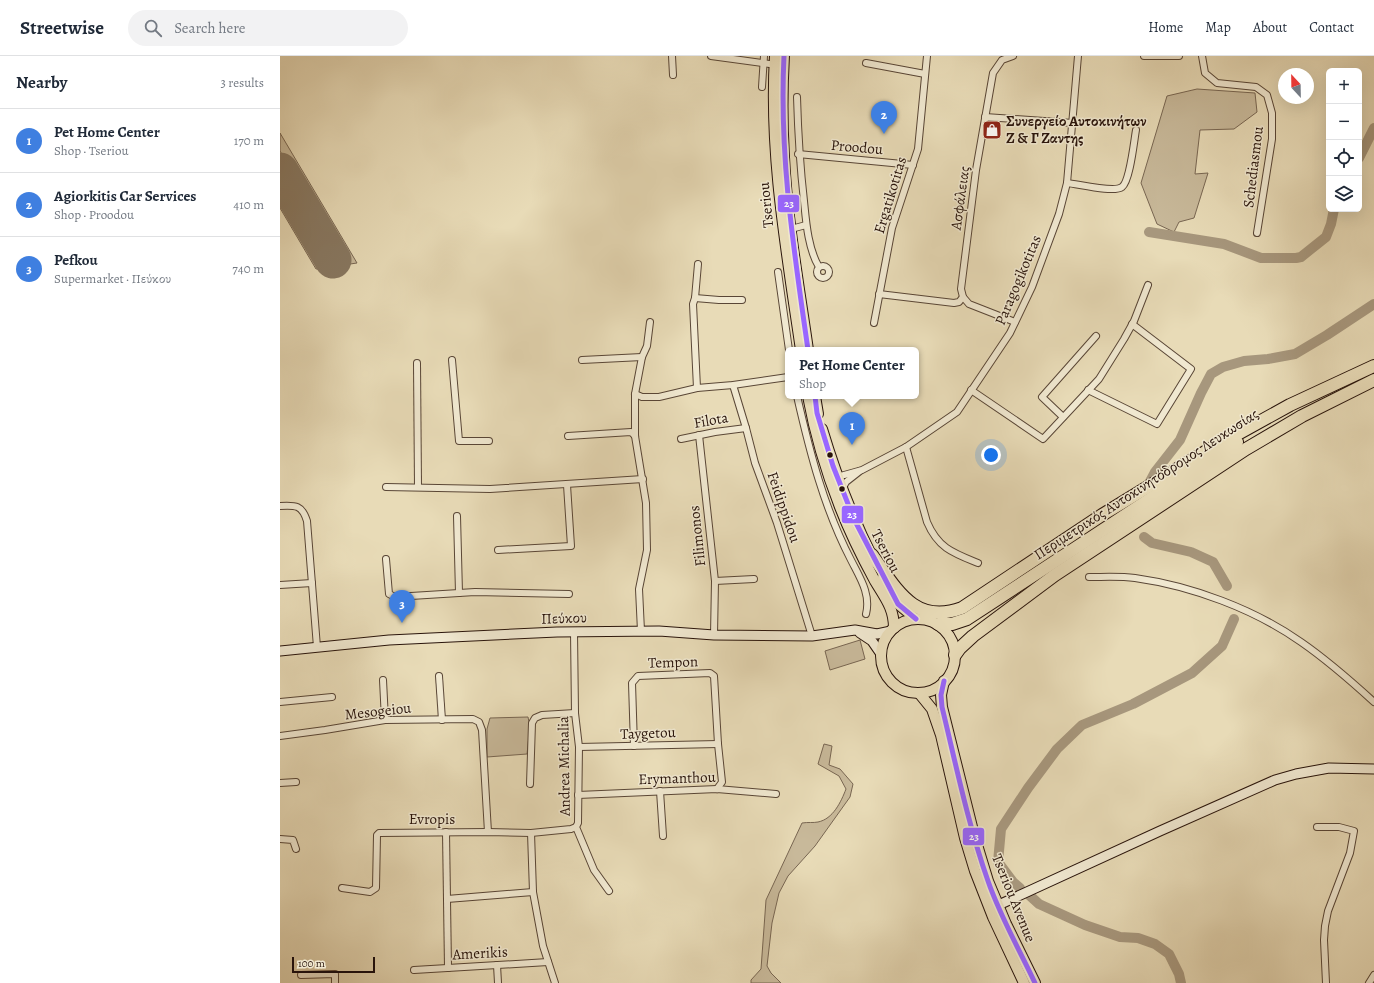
<!DOCTYPE html>
<meta charset="utf-8">
<style>
:root{--surface:#fff;--page:#f2f2f3;--text:#1f2937;--muted:#747a83;--line:#e0e1e3;--accent:#d93025}
body{margin:0;font-family:Alegreya,serif;background:var(--page);color:var(--text)}
.controls{position:absolute;right:12px;top:12px;display:grid;overflow:hidden;border-radius:6px;box-shadow:0 4px 16px #0002}
.controls button{width:36px;height:36px;display:grid;place-items:center;padding:0;border:0;border-bottom:1px solid var(--line);background:var(--surface);color:var(--text);font:20px sans-serif}
.compass{position:absolute;left:998px;top:12px;width:36px;height:36px;border-radius:50%;background:var(--surface);box-shadow:0 4px 16px #0002;rotate:338deg}
.scale{position:absolute;left:12px;bottom:10px;width:83px;box-sizing:border-box;padding-left:4px;border:2px solid #29140b;border-top:0;font-size:11px;line-height:14px;white-space:nowrap;color:#29140b;-webkit-text-stroke:3px #f0e8d0;paint-order:stroke}
.you{position:absolute;left:711px;top:399px;width:14px;height:14px;margin:-10px;border:3px solid #fff;border-radius:50%;background:#1a73e8;box-shadow:0 0 0 6px #1a73e833}
.badge{display:grid;place-items:center;width:26px;height:26px;border-radius:50%;background:var(--accent);color:#fff;font-size:13px;font-weight:700}
.pin{position:absolute;translate:-50% -33px;filter:drop-shadow(0 1px 2px #0008)}
.pin::after{content:'';position:absolute;top:21px;width:14px;height:12px;background:inherit;clip-path:polygon(0 0,100% 0,50% 100%)}
.popup{position:absolute;left:505px;top:291px;width:134px;height:52px;box-sizing:border-box;display:grid;place-content:center;border-radius:6px;background:var(--surface);filter:drop-shadow(0 1px 3px #0005);font-size:13px;white-space:nowrap;color:var(--muted)}
.popup b{font-size:15px;color:var(--text)}
.popup::after{content:'';position:absolute;left:50%;top:100%;margin-left:-8px;border:8px solid transparent;border-top-color:var(--surface)}
.list{margin:0;padding:0;list-style:none}
h2{display:flex;justify-content:space-between;align-items:center;height:52px;margin:0;padding:0 16px;font-size:17px}
h2 small{font-size:13px;font-weight:400;color:var(--muted)}
.list li{display:grid;grid-template-columns:26px 1fr auto;gap:12px;align-items:center;box-sizing:border-box;height:64px;padding:0 16px;border-top:1px solid var(--line)}
.list b{display:block;font-size:15px;white-space:nowrap}
.list p{margin:0;font-size:13px;white-space:nowrap;color:var(--muted)}
.list em{font-size:13px;font-style:normal;color:var(--muted)}
.icon{flex:none;width:22px;height:22px;fill:none;stroke:currentColor;stroke-width:2;stroke-linecap:round;stroke-linejoin:round}
.map{position:relative;flex:none;width:1094px;height:927px;overflow:hidden}
header{display:flex;align-items:center;gap:24px;box-sizing:border-box;height:56px;padding:0 20px;background:var(--surface);border-bottom:1px solid var(--line)}
header strong{font-size:19px}
nav{display:flex;gap:22px;margin-inline-start:auto;font-size:14px}
.search{width:280px;height:36px;background:var(--page);display:flex;align-items:center;gap:10px;box-sizing:border-box;padding:0 14px;border-radius:22px;color:var(--muted);font-size:15px}
main{display:flex}
aside{flex:1;background:var(--surface)}
.map>svg:first-child{display:block}
.green{fill:#c8b99a;stroke:#786652}
.lines{fill:none;stroke-linecap:round;stroke-linejoin:round}
.river{stroke:#a7977d;stroke-width:10}
.runway{stroke:#887861;stroke-width:37}
.street-casing{stroke:#594636;stroke-width:8}
.secondary-casing{stroke:#29140b;stroke-width:11}
.primary-casing{stroke:#29140b;stroke-width:12}
.highway-casing{stroke:#29140b;stroke-width:14}
.street{stroke:#f0e8d0;stroke-width:6}
.secondary{stroke:#f0e8d0;stroke-width:9}
.primary{stroke:#e8dbb7;stroke-width:10}
.highway{stroke:#e8dbb7;stroke-width:12}
.bus-1-casing{stroke:#f0e8d0;stroke-width:8}
.bus-1{stroke:#96f;stroke-width:5}
.bus-dot{fill:#29140b;stroke:#f0e8d0;stroke-width:1.5}
.labels{text-anchor:middle;stroke-width:3;stroke-linejoin:round;paint-order:stroke}
.poi-label{font-size:15px;font-weight:bold;fill:#29140b;stroke:#f0e8d0;text-anchor:start}
.street-label{font-size:15px;fill:#29140b;stroke:#f0e8d0}
.line-badge{stroke:#f0e8d0;stroke-width:1.5}
.badge-label{font-size:11px;text-anchor:middle;font-weight:bold;fill:#fff}
</style>
<header>
<strong>Streetwise</strong>
<div class="search"><svg class="icon" aria-label="search" viewBox="0 0 24 24"><circle cx="10" cy="10" r="6"/><path d="M15 15l6 6"/></svg>Search here</div>
<nav><a>Home</a><a>Map</a><a>About</a><a>Contact</a></nav>
</header>
<main>
<aside>
<h2>Nearby<small>3 results</small></h2>
<ul class="list">
<li><span class="badge" style="background:#3f7fe0">1</span><div><b>Pet Home Center</b><p>Shop · Tseriou</p></div><em>170 m</em></li>
<li><span class="badge" style="background:#3f7fe0">2</span><div><b>Agiorkitis Car Services</b><p>Shop · Proodou</p></div><em>410 m</em></li>
<li><span class="badge" style="background:#3f7fe0">3</span><div><b>Pefkou</b><p>Supermarket · Πεύκου</p></div><em>740 m</em></li>
</ul>
</aside>
<div class="map">
<svg width="1094" height="927" viewBox="0 0 1094 927">
<rect width="100%" height="100%" fill="#e8dbb7"/>
<filter id="stains"><feTurbulence type="fractalNoise" baseFrequency=".005" numOctaves="4"/><feColorMatrix values="0 0 0 0 .2 0 0 0 0 .09 0 0 0 0 .02 0 0 0 .5 -.17"/></filter>
<radialGradient id="worn" r=".72"><stop offset=".6" stop-color="#630" stop-opacity="0"/><stop offset="1" stop-color="#630" stop-opacity=".3"/></radialGradient>
<g class="green">
<path d="M917,33L975,37L977,56L954,73L920,74L915,118L928,117L914,162L899,166L894,176L877,168L861,127L887,40Z"/>
<path d="M0,77L77,207L36,213L0,152V133L46,210L66,206L0,95Z"/>
<path d="M580,584L585,603L550,614L545,595Z"/>
<path d="M248,661L250,671L247,698L207,701V673L210,662Z"/>
<path d="M544,688L552,690L549,709L560,713L573,728L570,741L535,790L508,820L499,837L492,867L487,910L491,917L501,927H471V924L481,913L486,844L522,767C528,766 533,767 538,766C553,763 561,746 566,733L559,720L538,708Z"/>
</g>
<g class="lines">
<g class="river">
<path d="M1079,102L1094,72"/>
<path d="M869,176L944,188L981,202H1016L1021,201L1046,181L1051,168L1054,153"/>
<path d="M867,431L875,416L900,384L921,337L931,318L943,311L964,305L988,303L1015,298L1047,279L1094,248"/>
<path d="M864,481L872,487L911,496L933,506L947,530"/>
<path d="M740,832L733,826L718,806L721,773L748,732L777,693L802,669L853,648L912,617L942,590L954,563"/>
<path d="M748,838L759,848L805,869L840,881L858,882L875,888L889,898L899,918L901,927"/>
</g>
<path class="runway" d="M0,115L53,204"/>
<defs>
<g id="street">
<path d="M392,0L393,19"/>
<path d="M431,0L497,9"/>
<path d="M733,0L722,4L713,17L696,114L681,233L683,241L689,248L735,266"/>
<path d="M864,0H899"/>
<path d="M922,0L925,17L937,27L976,31L987,39L992,57V83L977,177"/>
<path d="M586,7L645,18"/>
<path d="M482,31L484,0"/>
<path d="M517,41C518,76 520,110 524,145C526,165 528,193 539,211"/>
<path d="M705,61L793,67"/>
<path d="M518,98L633,109"/>
<path d="M787,127C798,128 834,137 842,131C850,125 854,85 856,74"/>
<path d="M511,173L526,169"/>
<circle cx="543" cy="216" r="6"/>
<path d="M498,216L509,294"/>
<path d="M599,238L674,247L679,246L683,241"/>
<path d="M415,242L439,244H462"/>
<path d="M594,267L612,172L638,93L647,0"/>
<path d="M172,304L179,385H209"/>
<path d="M302,304L362,301"/>
<path d="M137,307L138,431"/>
<path d="M453,329L466,372L475,407L497,467L532,580"/>
<path d="M417,332L413,248L415,242L418,208"/>
<path d="M691,334L763,383L819,323L844,283L854,265L868,229"/>
<path d="M808,334L877,368L911,313L852,268"/>
<path d="M355,338L362,341H379L417,332L453,329L508,321"/>
<path d="M517,340C530,397 544,452 571,504C580,522 591,538 586,558"/>
<path d="M783,361L762,341L816,280"/>
<path d="M419,379L435,525L434,579"/>
<path d="M288,380L351,376L355,380"/>
<path d="M401,383L435,376L466,372"/>
<path d="M626,391L647,466C658,492 673,497 698,507"/>
<path d="M557,421L582,414L626,391L677,356L730,277L752,231L779,158L787,127L798,0"/>
<path d="M106,431L210,433L363,423"/>
<path d="M562,434L566,426L580,415"/>
<path d="M0,450C16,449 22,449 27,465L37,591"/>
<path d="M177,460L179,537"/>
<path d="M218,494L291,490L287,429"/>
<path d="M106,503L109,538L115,541L195,536L289,538"/>
<path d="M809,521C824,521 840,520 855,522C912,530 974,553 1021,586C1047,604 1071,625 1094,646"/>
<path d="M435,525L474,523"/>
<path d="M0,529L32,527"/>
<path d="M361,575L359,533L367,494L366,447L355,380V338L362,301L367,290L370,266"/>
<path d="M294,576L295,657L299,691L298,767L296,771L314,814L329,835"/>
<path d="M159,620L162,664"/>
<path d="M103,624L105,664"/>
<path d="M0,646L52,641"/>
<path d="M0,680L45,674L105,664L193,663L199,666L202,674L208,776"/>
<path d="M354,690L352,627L358,620L430,617L434,620L438,688L442,726L437,733"/>
<path d="M299,691L438,688"/>
<path d="M0,727L16,726"/>
<path d="M250,728L252,667L255,662L262,659L295,657"/>
<path d="M380,735L383,780"/>
<path d="M298,739L437,733L496,738"/>
<path d="M1037,771H1059L1074,775L1070,797L1048,855L1045,870L1044,884L1046,927"/>
<path d="M166,776L168,912"/>
<path d="M251,777L253,836L263,890L275,927"/>
<path d="M0,783L13,784L16,793"/>
<path d="M62,832L90,836L96,832L97,779L99,777L208,776L251,777L291,773L296,771"/>
<path d="M167,843L253,836"/>
<path d="M217,909L218,927"/>
<path d="M134,914L268,906"/>
<path d="M21,919L55,918V927"/>
<path d="M1089,927L1094,919"/>
</g>
<g id="secondary">
<path d="M580,577L592,585L601,598"/>
<path d="M0,595L109,584L277,576L379,575L434,579L532,580L575,574L597,578L611,575"/>
<path d="M712,852L880,775L995,724L1016,718L1049,712L1094,713"/>
</g>
<g id="primary">
<path d="M495,0C489,99 507,197 521,294"/>
<path d="M504,0C502,33 502,67 504,101C507,165 519,230 528,294"/>
<path d="M528,340C535,378 546,415 560,451C570,477 582,501 595,525C605,542 614,552 614,572"/>
<path d="M535,340L538,358"/>
<path d="M542,373C556,420 572,461 594,505"/>
<path d="M603,521L618,548L636,563"/>
<circle cx="638" cy="600" r="37"/>
<path d="M664,625L661,639L662,651L694,779L708,825L726,868L755,927"/>
<path d="M639,637L652,653L661,679L685,782L695,815L713,861L744,927"/>
</g>
<g id="highway">
<path d="M592,499C616,532 634,570 682,552L822,459L925,396L1010,349L1094,310"/>
<path d="M658,568H672L687,563L957,386"/>
<path d="M675,599L680,592L693,580L775,519L966,393L1022,360L1094,324"/>
</g>
</defs>
<use href="#street" class="street-casing"/>
<use href="#secondary" class="secondary-casing"/>
<use href="#primary" class="primary-casing"/>
<use href="#highway" class="highway-casing"/>
<use href="#street" class="street"/>
<use href="#secondary" class="secondary"/>
<use href="#primary" class="primary"/>
<use href="#highway" class="highway"/>
<defs>
<g id="bus-1">
<path d="M504,0C499,101 514,195 528,294"/>
<path d="M535,340L537,357L553,410L574,463L618,548L636,563"/>
<path d="M664,625L661,639L662,651C676,709 688,768 708,825C720,860 739,893 755,927"/>
</g>
</defs>
<use href="#bus-1" class="bus-1-casing"/>
<use href="#bus-1" class="bus-1"/>
</g>
<defs>
<symbol id="shop-square" viewBox="-11 -11 22 22"><rect x="-9" y="-9" width="18" height="18" rx="4" fill="#8f2418" stroke="#f0e8d0"/><path d="M-5-2.5h2.3a2.7 3.5 0 0 1 5.4 0H5L5.5 6h-11ZM-1.5-2.5h3a1.5 2.3 0 0 0-3 0Z" fill="#fff"/></symbol>
</defs>
<g fill-rule="evenodd">
<use href="#shop-square" x="701" y="63" width="22" height="22"/>
</g>
<g class="bus-dot">
<circle cx="550" cy="399" r="3.5"/>
<circle cx="562" cy="433" r="3.5"/>
</g>
<g class="labels">
<g class="poi-label">
<text x="726" y="70">Συνεργείο Αυτοκινήτων<tspan x="726" dy="17">Ζ &amp; Γ Ζαντης</tspan></text>
</g>
<g class="street-label">
<text transform="translate(577 91) rotate(5)" y="5">Proodou</text>
<text transform="translate(973 111) rotate(-83)" y="5">Schediasmou</text>
<text transform="translate(610 139) rotate(-73)" y="5">Ergatikotitas</text>
<text transform="translate(680 142) rotate(-82)" y="5">Ασφάλειας</text>
<text transform="translate(486 149) rotate(-96)" y="5">Tseriou</text>
<text transform="translate(738 224) rotate(-67)" y="5">Paragogikotitas</text>
<text transform="translate(431 364) rotate(-10)" y="5">Filota</text>
<text transform="translate(866 428) rotate(-33)" y="5">Περιμετρικός Αυτοκινητόδρομος Λευκωσίας</text>
<text transform="translate(504 451) rotate(71)" y="5">Feidippidou</text>
<text transform="translate(417 480) rotate(-96)" y="5">Filimonos</text>
<text transform="translate(606 495) rotate(63)" y="5">Tseriou</text>
<text transform="translate(284 562) rotate(-2)" y="5">Πεύκου</text>
<text transform="translate(393 606) rotate(-2)" y="5">Tempon</text>
<text transform="translate(98 655) rotate(-6)" y="5">Mesogeiou</text>
<text transform="translate(368 677) rotate(-2)" y="5">Taygetou</text>
<text transform="translate(284 710) rotate(-91)" y="5">Andrea Michalia</text>
<text transform="translate(397 722) rotate(-2)" y="5">Erymanthou</text>
<text x="152" y="768">Evropis</text>
<text transform="translate(734 842) rotate(68)" y="5">Tseriou Avenue</text>
<text transform="translate(200 897) rotate(-3)" y="5">Amerikis</text>
</g>
</g>
<g class="line-badge">
<rect x="497" y="138" width="23" height="19" rx="4" fill="#96f"/>
<rect x="561" y="449" width="23" height="19" rx="4" fill="#96f"/>
<rect x="682" y="771" width="23" height="19" rx="4" fill="#96f"/>
</g>
<g class="badge-label">
<text x="509" y="151">23</text>
<text x="572" y="462">23</text>
<text x="694" y="784">23</text>
</g>
<rect width="100%" height="100%" filter="url(#stains)"/>
<rect width="100%" height="100%" fill="url(#worn)"/>
</svg>
<div class="controls">
<button>+</button>
<button>−</button>
<button><svg class="icon" aria-label="locate" viewBox="0 0 24 24"><circle cx="12" cy="12" r="6"/><path d="M12 2v4M12 18v4M2 12h4M18 12h4"/></svg></button>
<button><svg class="icon" aria-label="layers" viewBox="0 0 24 24"><path d="M12 4l9 5-9 5-9-5zM3 14l9 5 9-5"/></svg></button>
</div>
<svg class="compass" viewBox="-18 -18 36 36"><path d="M0-13l5 13h-10z" fill="#e53935"/><path d="M0 13l5-13h-10z" fill="#747a83"/></svg>
<div class="scale">100 m</div>
<div class="you"></div>
<div class="pin badge" style="left:572px;top:389px;background:#3f7fe0">1</div>
<div class="popup"><b>Pet Home Center</b>Shop</div>
<div class="pin badge" style="left:604px;top:78px;background:#3f7fe0">2</div>
<div class="pin badge" style="left:122px;top:567px;background:#3f7fe0">3</div>
</div>
</main>
